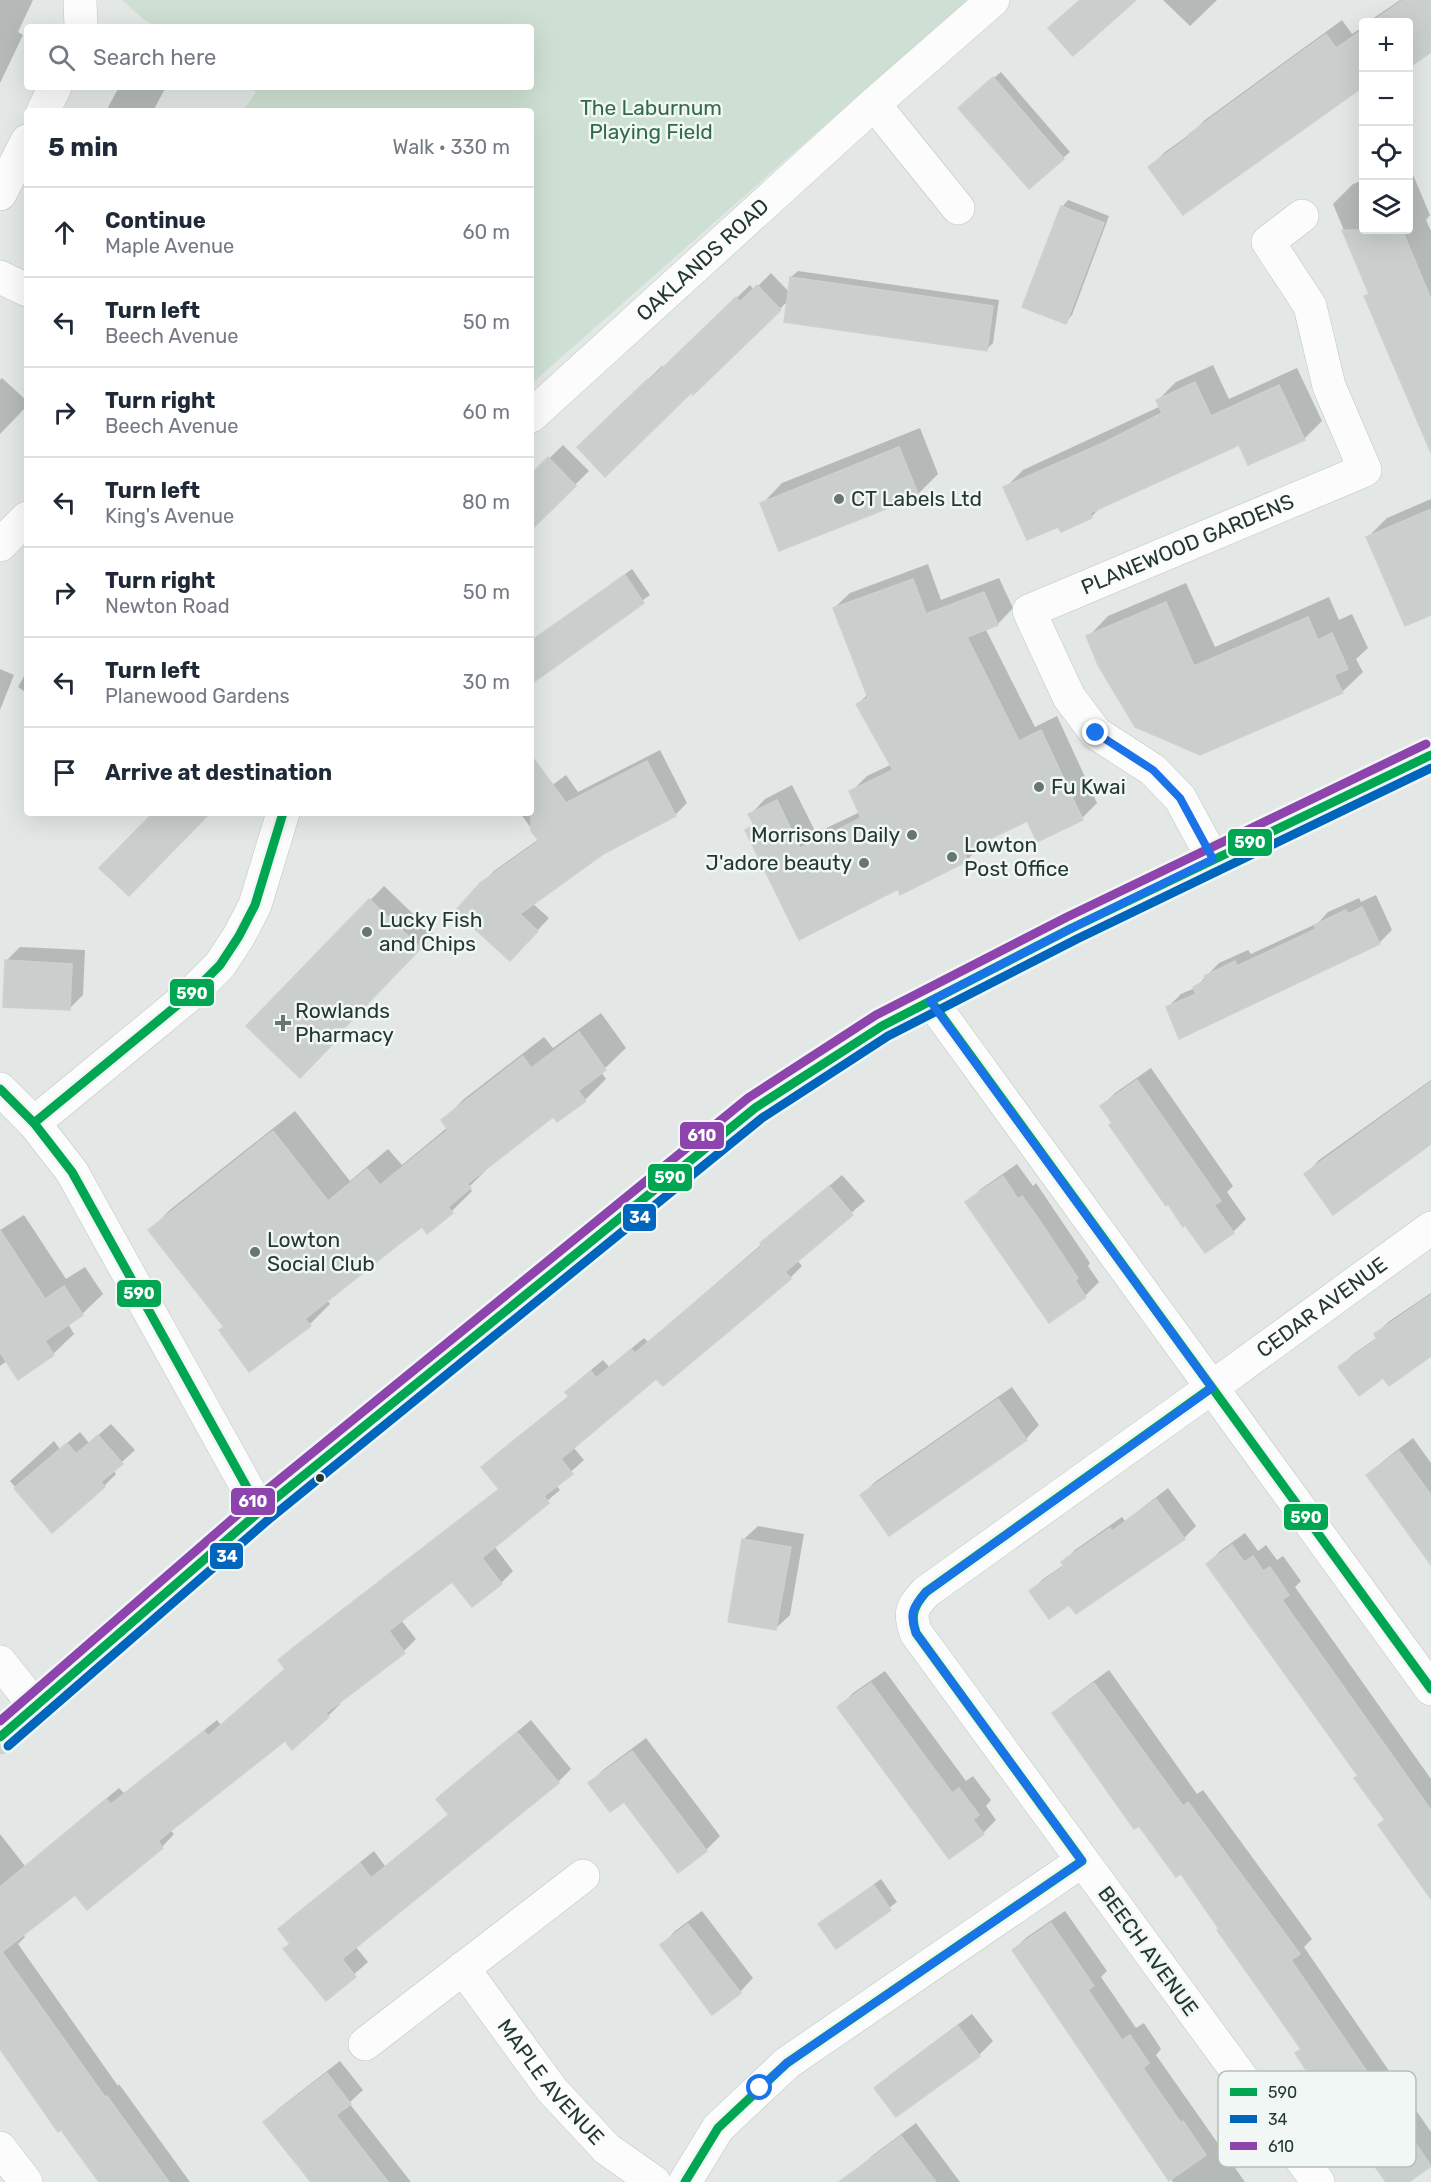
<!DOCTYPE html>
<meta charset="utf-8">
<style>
:root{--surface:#fff;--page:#f6f6f7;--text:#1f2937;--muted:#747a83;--line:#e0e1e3}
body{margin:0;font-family:Rubik,sans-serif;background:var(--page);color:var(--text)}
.controls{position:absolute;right:18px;top:18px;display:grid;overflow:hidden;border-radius:6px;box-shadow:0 6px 24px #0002}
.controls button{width:54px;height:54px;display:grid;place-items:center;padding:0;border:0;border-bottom:2px solid var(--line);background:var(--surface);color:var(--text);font:30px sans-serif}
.stop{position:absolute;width:18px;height:18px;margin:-14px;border:4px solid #1a73e8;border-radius:50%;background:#fff}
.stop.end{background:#1a73e8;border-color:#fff;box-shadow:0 2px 6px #0008}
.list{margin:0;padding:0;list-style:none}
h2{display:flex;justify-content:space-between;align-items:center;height:78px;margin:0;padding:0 24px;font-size:26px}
h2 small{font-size:20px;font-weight:400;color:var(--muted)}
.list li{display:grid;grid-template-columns:39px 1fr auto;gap:18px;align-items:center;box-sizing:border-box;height:90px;padding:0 24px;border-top:2px solid var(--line)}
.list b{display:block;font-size:22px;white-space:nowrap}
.list p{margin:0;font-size:20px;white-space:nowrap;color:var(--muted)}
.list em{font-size:20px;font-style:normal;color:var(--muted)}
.icon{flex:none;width:33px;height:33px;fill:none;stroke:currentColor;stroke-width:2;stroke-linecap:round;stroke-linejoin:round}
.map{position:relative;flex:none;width:1431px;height:2182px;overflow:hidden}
.search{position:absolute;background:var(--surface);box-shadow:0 6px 24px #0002;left:24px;top:24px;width:510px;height:66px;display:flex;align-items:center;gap:15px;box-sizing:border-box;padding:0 21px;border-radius:6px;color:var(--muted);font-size:22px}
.panel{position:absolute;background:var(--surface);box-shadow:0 6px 24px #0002;left:24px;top:108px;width:510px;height:708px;border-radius:6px}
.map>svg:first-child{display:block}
.green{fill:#cee0d3}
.shadow{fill:#0003}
.building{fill:#cacfcd;stroke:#ccd1cf;stroke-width:1.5}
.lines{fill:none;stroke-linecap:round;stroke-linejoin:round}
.minor-casing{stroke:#c0c5c3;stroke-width:34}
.primary-casing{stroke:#bcc4c2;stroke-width:34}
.minor{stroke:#fbfcfb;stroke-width:33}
.primary{stroke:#ced4d2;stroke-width:33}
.bus-1-casing{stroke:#f1f7f4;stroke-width:14}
.bus-2-casing{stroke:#f1f7f4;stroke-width:14}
.bus-3-casing{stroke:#f1f7f4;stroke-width:14}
.bus-1{stroke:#00a651;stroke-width:9}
.bus-2{stroke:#0065bd;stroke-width:9}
.bus-3{stroke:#8e44ad;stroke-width:9}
.route{stroke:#1a73e8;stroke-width:8}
.poi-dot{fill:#677672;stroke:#f1f7f4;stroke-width:2}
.bus-dot{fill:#243833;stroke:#f1f7f4;stroke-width:2}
.labels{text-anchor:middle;stroke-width:5;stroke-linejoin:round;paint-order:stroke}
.park-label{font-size:21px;fill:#336a48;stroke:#f1f7f4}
.street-label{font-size:21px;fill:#243833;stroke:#f1f7f4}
.poi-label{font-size:21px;fill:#243833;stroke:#f1f7f4;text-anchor:start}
.key{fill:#f1f7f4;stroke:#b4beba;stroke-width:1.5}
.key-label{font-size:16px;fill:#243833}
.line-badge{stroke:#f1f7f4;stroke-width:2}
.badge-label{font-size:16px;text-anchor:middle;font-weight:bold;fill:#fff}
</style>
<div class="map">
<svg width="1431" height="2182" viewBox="0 0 1431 2182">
<rect width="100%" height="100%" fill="#e3e8e6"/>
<path class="green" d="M122,0H967L531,384V111H243L256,92L249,87H531V27H156L143,19Z"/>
<g class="shadow">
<path d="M0,0H33L18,32L23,35L0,83Z"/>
<path d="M1163,0H1217L1190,26Z"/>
<path d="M1400,0H1431V51L1408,22H1368Z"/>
<path d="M1342,20L1352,34L1364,26V84L1150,167L1165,152L1193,132L1205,120Z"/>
<path d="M1001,72L1070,152L1029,187L967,101Z"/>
<path d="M119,87H166L153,111H106Z"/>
<path d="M1408,163L1430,215L1426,220L1431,231V404L1365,297L1370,292L1333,204L1353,184L1364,180V230H1408Z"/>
<path d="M1068,200L1109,216L1072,315L1066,322L1062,207Z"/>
<path d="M798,271L999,300L993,343L986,350L788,301L693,393L691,391L592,434L662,366L664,368L750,285L754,290L771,273L789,292L791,277Z"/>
<path d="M1213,365L1229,399L1297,368L1322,421L1304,439L1240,443L1101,507L1091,517L1059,525L1005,488L1023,470L1161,406L1158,400L1176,382Z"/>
<path d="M2,378L27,401V406L0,434V380Z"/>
<path d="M920,428L938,474L918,494L762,504L782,483Z"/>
<path d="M563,445L589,471L531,528V476Z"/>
<path d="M1431,499V613L1368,537L1387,518Z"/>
<path d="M928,564L941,600L999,578L1013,608L998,624L985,628L1035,727L1057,716L1097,803L1082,818L1027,819L981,842L982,845L967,860L898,887L747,830L754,823L750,815L765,799L792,785L816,833L860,812L851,792L867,776L892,764L858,704L868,694L834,608L850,593Z"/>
<path d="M632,569L650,595L531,682V641Z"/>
<path d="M1186,583L1215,647L1329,597L1339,620L1352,614L1368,648L1356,659L1363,672L1342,692L1200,753L1088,637L1108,616Z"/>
<path d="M0,669L14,675L0,710Z"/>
<path d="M27,671V693L18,687Z"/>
<path d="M660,750L687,803L675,815L604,852L532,903L549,918L522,947L481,884L494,871L539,839L520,813H531V801L566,775L578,792Z"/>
<path d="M384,886L433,933L342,1028L345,1031L300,1076L248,1026Z"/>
<path d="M1376,895L1392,930L1379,943L1168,1007L1181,994L1195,988L1219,963L1248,950L1251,954L1318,923L1328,912L1359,898L1361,902Z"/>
<path d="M20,947L85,950L83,995L69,1009L7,960Z"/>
<path d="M601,1013L626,1048L601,1072L606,1079L585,1100L553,1115L489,1165L490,1166L469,1187L472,1191L451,1212L422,1225L327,1300L330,1304L310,1324L221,1330L225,1326L150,1230L171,1209L295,1111L350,1181L388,1149L402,1165L448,1127L443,1120L464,1099L544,1037L553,1048Z"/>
<path d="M1151,1068L1233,1186L1227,1192L1246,1219L1233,1232L1206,1251L1102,1106L1115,1093Z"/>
<path d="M1431,1080V1142L1306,1174L1319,1160Z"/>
<path d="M1017,1164L1033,1186L1036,1183L1090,1263L1088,1266L1099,1282L1085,1296L1049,1320L967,1203L981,1189Z"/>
<path d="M842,1175L865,1201L797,1260L802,1266L790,1278L656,1377L573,1447L584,1460L556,1485L560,1490L494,1546L513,1571L501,1583L472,1605L452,1580L401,1620L416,1639L404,1651L339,1702L340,1704L328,1716L285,1739L170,1830L174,1834L162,1847L75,1892L23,1934L25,1937L18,1944L118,2086L119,2084L190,2182H100L0,2046V1834L25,1866L119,1788L124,1793L217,1720L221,1725L286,1668L280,1660L292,1648L500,1488L483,1467L495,1455L570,1395L567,1392L579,1380L603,1360L609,1367L644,1338L648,1342Z"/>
<path d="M24,1215L66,1279L85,1267L103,1294L82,1314L68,1324L74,1334L53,1354L18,1377L7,1361L0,1366V1230Z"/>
<path d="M1431,1293V1355L1383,1376L1340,1367L1352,1355L1378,1337L1376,1334L1388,1322Z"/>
<path d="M1012,1387L1039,1425L1026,1439L862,1495L875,1482Z"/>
<path d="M111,1424L135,1450L113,1470L116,1474L104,1486L52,1530L10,1481L54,1441L60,1449L80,1432L89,1443Z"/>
<path d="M1413,1438L1431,1463V1562L1368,1475L1382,1462Z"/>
<path d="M1168,1488L1196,1526L1184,1538L1070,1603L1031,1591L1043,1579L1065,1564L1063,1562L1075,1550L1122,1517L1125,1521Z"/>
<path d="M758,1526L804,1534L790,1615L776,1628L730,1621L744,1539Z"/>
<path d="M1245,1533L1258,1551L1266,1545L1277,1560L1283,1556L1301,1581L1295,1587L1431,1779V1896L1360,1775L1208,1564L1220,1551Z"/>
<path d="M1109,1670L1197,1794L1203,1790L1312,1939L1304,1947L1431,2132V2165L1406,2182H1397L1322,2075L1297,2053L1302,2048L1181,1872L1054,1713L1068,1700Z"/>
<path d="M885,1671L966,1781L973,1776L991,1800L986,1806L996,1820L983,1833L839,1707L853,1693Z"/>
<path d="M531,1720L571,1769L558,1782L355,1946L368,1962L326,1999L291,1943L280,1929L293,1916L374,1851L385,1866L450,1813L438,1799Z"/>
<path d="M646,1738L720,1836L706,1850L678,1870L624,1800L590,1783L603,1770Z"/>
<path d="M881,1879L897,1902L836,1947L820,1924Z"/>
<path d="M702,1911L753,1978L740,1992L662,1945L675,1931Z"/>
<path d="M1065,1911L1107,1971L1101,1977L1136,2028L1144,2023L1161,2049L1156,2055L1245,2182H1173L1013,1950L1027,1937Z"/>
<path d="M972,2014L993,2041L979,2055L876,2088L890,2075Z"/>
<path d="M340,2061L363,2090L349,2103L411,2182H313L265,2122L278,2109Z"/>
<path d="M916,2123L960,2182H869L859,2168L873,2155Z"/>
</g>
<g class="building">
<path d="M1080,0H1136L1073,56L1048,28Z"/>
<path d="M1403,0H1431V52L1408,68V22H1372Z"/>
<path d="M1364,29V86L1183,215L1148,167L1189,137L1188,135L1326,34L1336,48Z"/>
<path d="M993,77L1064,159L1029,189L958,108Z"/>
<path d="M1061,206L1104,223L1066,324L1022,307Z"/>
<path d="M1342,230H1402L1431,299V453L1364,296L1369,294Z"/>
<path d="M790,277L993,306L987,351L784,322Z"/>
<path d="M757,285L781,310L693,395L691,393L605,477L577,447L648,379L650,380L736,297L740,302Z"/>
<path d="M1195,382L1211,416L1279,385L1305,440L1248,465L1239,445L1090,513L1092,518L1076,525L1061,532L1058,527L1027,540L1003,487L1105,442L1162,413L1156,400Z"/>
<path d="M899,447L919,496L779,551L760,503Z"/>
<path d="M548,457L576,486L531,530V474Z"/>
<path d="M1431,509V615L1405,626L1366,537Z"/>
<path d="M625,575L644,603L531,684V641Z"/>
<path d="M913,579L926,614L984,592L998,625L967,637L1019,741L1041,730L1083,820L1037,842L1027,821L963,852L968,861L900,895L898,889L799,940L745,830L754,825L748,814L777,800L800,848L861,818L849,791L893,770L856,704L868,698L833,608Z"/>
<path d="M1166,602L1194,666L1308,617L1318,640L1332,633L1348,669L1334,675L1343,693L1200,755L1135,727L1098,665L1086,636Z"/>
<path d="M531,755L566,803L647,761L676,816L605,853L520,914L538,931L510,961L455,911L480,883L539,841L531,831Z"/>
<path d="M153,813H210L129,896L99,868Z"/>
<path d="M369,899L421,948L330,1043L332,1045L300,1078L246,1026Z"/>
<path d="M1362,907L1380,944L1179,1039L1166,1007L1196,994L1193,987L1206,980L1204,976L1235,961L1237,966L1316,929L1314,925L1346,910L1348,914Z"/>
<path d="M5,960L72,964L70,1010L3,1007Z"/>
<path d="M579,1032L606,1070L578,1091L586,1101L557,1122L553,1117L467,1184L471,1188L448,1207L453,1213L427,1234L422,1227L398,1245L305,1319L311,1326L249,1372L219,1330L224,1327L148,1230L273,1131L328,1201L367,1169L380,1185L448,1130L441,1120L523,1056L531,1068Z"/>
<path d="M1137,1080L1221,1201L1214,1205L1234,1233L1205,1253L1185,1225L1183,1227L1168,1204L1166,1206L1109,1125L1112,1123L1100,1106Z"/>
<path d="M1431,1082V1144L1333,1215L1304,1174Z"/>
<path d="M1003,1176L1018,1199L1022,1196L1038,1218L1078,1278L1075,1280L1086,1297L1049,1323L965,1202Z"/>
<path d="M829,1186L853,1215L785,1272L791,1279L710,1347L663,1386L656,1379L561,1459L573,1474L544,1496L549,1503L482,1558L502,1584L472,1607L452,1582L389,1631L405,1653L326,1713L329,1717L292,1750L285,1741L158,1841L163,1848L87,1910L75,1895L2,1952L105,2097L107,2096L169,2182H99L61,2130L58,2132L0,2049V1887L106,1799L111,1804L204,1731L208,1736L285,1669L278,1660L499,1489L481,1467L569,1397L565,1392L591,1371L596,1378L631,1349L635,1353L762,1246L760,1243Z"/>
<path d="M0,1230L45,1299L64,1286L83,1315L45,1341L54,1355L18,1380L0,1352Z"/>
<path d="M1431,1295V1356L1389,1386L1383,1378L1359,1396L1338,1367L1377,1339L1374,1334Z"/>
<path d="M998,1399L1027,1440L889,1536L860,1495Z"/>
<path d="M98,1435L123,1464L101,1482L105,1487L52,1533L14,1488L67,1443L76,1454Z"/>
<path d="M1399,1451L1431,1495V1565L1366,1475Z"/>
<path d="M1156,1499L1185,1539L1076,1614L1069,1605L1049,1619L1029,1591L1064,1566L1061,1562L1110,1528L1112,1531Z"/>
<path d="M742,1539L791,1547L776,1630L728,1622Z"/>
<path d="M1232,1545L1244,1562L1253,1556L1263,1571L1270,1567L1289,1595L1282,1600L1431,1810V1899L1378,1825L1385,1820L1354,1778L1358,1776L1206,1564Z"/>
<path d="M871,1683L952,1793L959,1788L979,1815L973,1820L984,1834L949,1859L837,1707Z"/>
<path d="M1094,1683L1183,1806L1188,1802L1300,1954L1291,1960L1431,2166L1409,2182H1386L1365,2153L1371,2149L1322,2077L1314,2082L1295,2053L1301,2049L1217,1930L1219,1929L1181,1874L1176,1877L1139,1826L1134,1829L1052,1713Z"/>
<path d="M517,1732L559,1783L342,1959L356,1977L326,2001L283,1949L290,1944L278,1929L360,1863L371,1878L449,1815L436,1799Z"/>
<path d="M632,1751L707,1851L678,1873L624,1802L610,1812L588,1783Z"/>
<path d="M874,1885L891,1910L836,1949L818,1924Z"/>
<path d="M1051,1923L1094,1986L1088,1990L1122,2040L1130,2035L1149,2063L1143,2068L1181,2123L1183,2121L1206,2155L1169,2181L1012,1950Z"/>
<path d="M688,1924L741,1993L712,2015L660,1945Z"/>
<path d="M958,2026L980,2056L896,2117L874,2088Z"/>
<path d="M327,2073L351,2104L336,2115L388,2182H311L263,2122Z"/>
<path d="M901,2136L936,2182H839Z"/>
</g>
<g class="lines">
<defs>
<g id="minor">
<path d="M80,0L81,27"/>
<path d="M874,104L958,208"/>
<path d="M43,111L55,87"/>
<path d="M0,194L27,141"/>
<path d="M0,277L27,290"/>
<path id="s1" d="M531,416L874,104L993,0"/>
<path d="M0,545L27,518"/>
<path id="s2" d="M1213,859L1180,798L1153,770L1096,733L1069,697L1029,611L1365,470L1329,386L1310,306L1268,242L1302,216"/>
<path d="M931,1001L1431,1689"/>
<path d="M0,1089L34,1123L72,1172L260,1511"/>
<path d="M34,1123L192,993L220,965L239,936L255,905L283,813"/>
<path d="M0,1662L35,1706"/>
<path id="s3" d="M463,1968L552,2090L607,2149L654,2182"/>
<path d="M365,2044L583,1876"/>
<path d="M0,2148L26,2182"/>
<path d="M685,2182L718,2128L787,2063L1082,1861"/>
<path id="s4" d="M1318,2182L916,1633C909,1613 911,1608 926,1592L1211,1388L1431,1228"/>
</g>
<path id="primary" d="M0,1737L260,1511L755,1108L882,1026L1072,928L1431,755"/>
</defs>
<use href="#minor" class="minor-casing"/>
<use href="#primary" class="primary-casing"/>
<use href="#minor" class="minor"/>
<use href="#primary" class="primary"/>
<defs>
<g id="bus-1">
<path d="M931,1001L1431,1689"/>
<path d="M0,1089L34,1123L72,1172L260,1511"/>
<path d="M34,1123L192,993L220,965L239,936L255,905L283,813"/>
<path d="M0,1737L260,1511L755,1108L882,1026L1072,928L1431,755"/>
<path d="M685,2182L718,2128L787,2063L1082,1861L916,1633C910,1615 914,1606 926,1592L1211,1388"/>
</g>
<path id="bus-2" d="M8,1746L268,1520L762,1118L888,1036L1077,939L1431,768"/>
<path id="bus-3" d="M0,1721L252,1502L748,1098L876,1015L1067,917L1426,744"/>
</defs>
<use href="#bus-1" class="bus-1-casing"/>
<use href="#bus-2" class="bus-2-casing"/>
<use href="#bus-3" class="bus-3-casing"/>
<use href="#bus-1" class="bus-1"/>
<use href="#bus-2" class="bus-2"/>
<use href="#bus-3" class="bus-3"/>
</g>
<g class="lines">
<path class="route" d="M760,2088L787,2063L1082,1861L916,1633C909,1613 912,1608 926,1592L1212,1388L930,1001L1072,928L1213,859L1180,798L1153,770L1096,733"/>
</g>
<g class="poi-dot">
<circle cx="839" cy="499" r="6"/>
<circle cx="1039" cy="787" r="6"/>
<circle cx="912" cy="835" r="6"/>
<circle cx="952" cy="857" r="6"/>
<circle cx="864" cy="863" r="6"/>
<circle cx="367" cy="932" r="6"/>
<path d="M280 1014h6v6h6v6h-6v6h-6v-6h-6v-6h6z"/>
<circle cx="255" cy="1252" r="6"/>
</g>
<circle class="bus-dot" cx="320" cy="1478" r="5"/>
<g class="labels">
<g class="park-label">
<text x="651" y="115">The Laburnum<tspan x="651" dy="24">Playing Field</tspan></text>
</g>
<g class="street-label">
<text dy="7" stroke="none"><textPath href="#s1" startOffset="232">OAKLANDS ROAD</textPath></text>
<text dy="7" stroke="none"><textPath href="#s2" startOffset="488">PLANEWOOD GARDENS</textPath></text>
<text dy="7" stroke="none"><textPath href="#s4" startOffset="1214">CEDAR AVENUE</textPath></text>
<text transform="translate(1148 1951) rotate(54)" y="7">BEECH AVENUE</text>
<text dy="7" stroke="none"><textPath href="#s3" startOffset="144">MAPLE AVENUE</textPath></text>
</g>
<g class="poi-label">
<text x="851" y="506">CT Labels Ltd</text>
<text x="1051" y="794">Fu Kwai</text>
<text x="900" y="842" text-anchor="end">Morrisons Daily</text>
<text x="964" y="852">Lowton<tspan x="964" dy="24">Post Office</tspan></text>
<text x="852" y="870" text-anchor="end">J'adore beauty</text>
<text x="379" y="927">Lucky Fish<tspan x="379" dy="24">and Chips</tspan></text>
<text x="295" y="1018">Rowlands<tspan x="295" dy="24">Pharmacy</tspan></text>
<text x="267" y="1247">Lowton<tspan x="267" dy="24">Social Club</tspan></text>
</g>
</g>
<rect x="1218" y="2071" width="198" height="96" rx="9" class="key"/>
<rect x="1230" y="2088" width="27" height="8" fill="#00a651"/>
<rect x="1230" y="2115" width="27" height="8" fill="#0065bd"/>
<rect x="1230" y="2142" width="27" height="8" fill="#8e44ad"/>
<g class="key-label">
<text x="1268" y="2098">590</text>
<text x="1268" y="2125">34</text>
<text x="1268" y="2152">610</text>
</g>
<g class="line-badge">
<rect x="1227" y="828" width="46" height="29" rx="6" fill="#00a651"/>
<rect x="169" y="978" width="46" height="29" rx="6" fill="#00a651"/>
<rect x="679" y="1121" width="46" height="29" rx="6" fill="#8e44ad"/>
<rect x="647" y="1163" width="46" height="29" rx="6" fill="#00a651"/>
<rect x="622" y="1203" width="35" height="29" rx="6" fill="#0065bd"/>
<rect x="116" y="1279" width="46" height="29" rx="6" fill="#00a651"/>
<rect x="230" y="1487" width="46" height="29" rx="6" fill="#8e44ad"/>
<rect x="1283" y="1503" width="46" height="28" rx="6" fill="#00a651"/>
<rect x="209" y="1542" width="35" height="28" rx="6" fill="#0065bd"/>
</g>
<g class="badge-label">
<text x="1250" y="848">590</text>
<text x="192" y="999">590</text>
<text x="702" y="1141">610</text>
<text x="670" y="1183">590</text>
<text x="640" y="1223">34</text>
<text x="139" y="1299">590</text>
<text x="253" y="1507">610</text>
<text x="1306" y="1523">590</text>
<text x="227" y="1562">34</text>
</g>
</svg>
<div class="controls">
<button>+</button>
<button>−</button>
<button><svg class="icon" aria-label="locate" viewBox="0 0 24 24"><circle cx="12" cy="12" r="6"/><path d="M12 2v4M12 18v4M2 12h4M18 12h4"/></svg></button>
<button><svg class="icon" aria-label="layers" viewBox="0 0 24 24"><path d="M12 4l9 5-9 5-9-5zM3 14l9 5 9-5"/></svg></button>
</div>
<div class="stop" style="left:760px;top:2088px"></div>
<div class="stop end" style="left:1096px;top:733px"></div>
<div class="search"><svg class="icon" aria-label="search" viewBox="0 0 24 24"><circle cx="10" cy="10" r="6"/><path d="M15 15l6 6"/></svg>Search here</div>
<section class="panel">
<h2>5 min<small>Walk · 330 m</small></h2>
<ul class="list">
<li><svg class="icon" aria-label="ahead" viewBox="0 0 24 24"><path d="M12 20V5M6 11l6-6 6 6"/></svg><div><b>Continue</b><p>Maple Avenue</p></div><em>60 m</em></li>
<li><svg class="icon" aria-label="left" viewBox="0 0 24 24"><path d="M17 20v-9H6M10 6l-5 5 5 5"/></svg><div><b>Turn left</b><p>Beech Avenue</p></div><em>50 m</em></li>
<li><svg class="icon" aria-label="right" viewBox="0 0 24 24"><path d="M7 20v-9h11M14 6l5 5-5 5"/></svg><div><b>Turn right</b><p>Beech Avenue</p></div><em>60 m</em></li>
<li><svg class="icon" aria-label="left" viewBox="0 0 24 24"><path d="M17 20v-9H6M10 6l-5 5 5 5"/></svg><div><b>Turn left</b><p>King's Avenue</p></div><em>80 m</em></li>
<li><svg class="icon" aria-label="right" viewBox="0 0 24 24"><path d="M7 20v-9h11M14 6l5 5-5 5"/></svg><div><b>Turn right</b><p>Newton Road</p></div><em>50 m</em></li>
<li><svg class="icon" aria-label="left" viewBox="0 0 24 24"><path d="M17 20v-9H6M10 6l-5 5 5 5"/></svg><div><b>Turn left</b><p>Planewood Gardens</p></div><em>30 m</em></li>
<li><svg class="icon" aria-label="arrive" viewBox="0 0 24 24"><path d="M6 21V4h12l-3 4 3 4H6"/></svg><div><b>Arrive at destination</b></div></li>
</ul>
</section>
</div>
